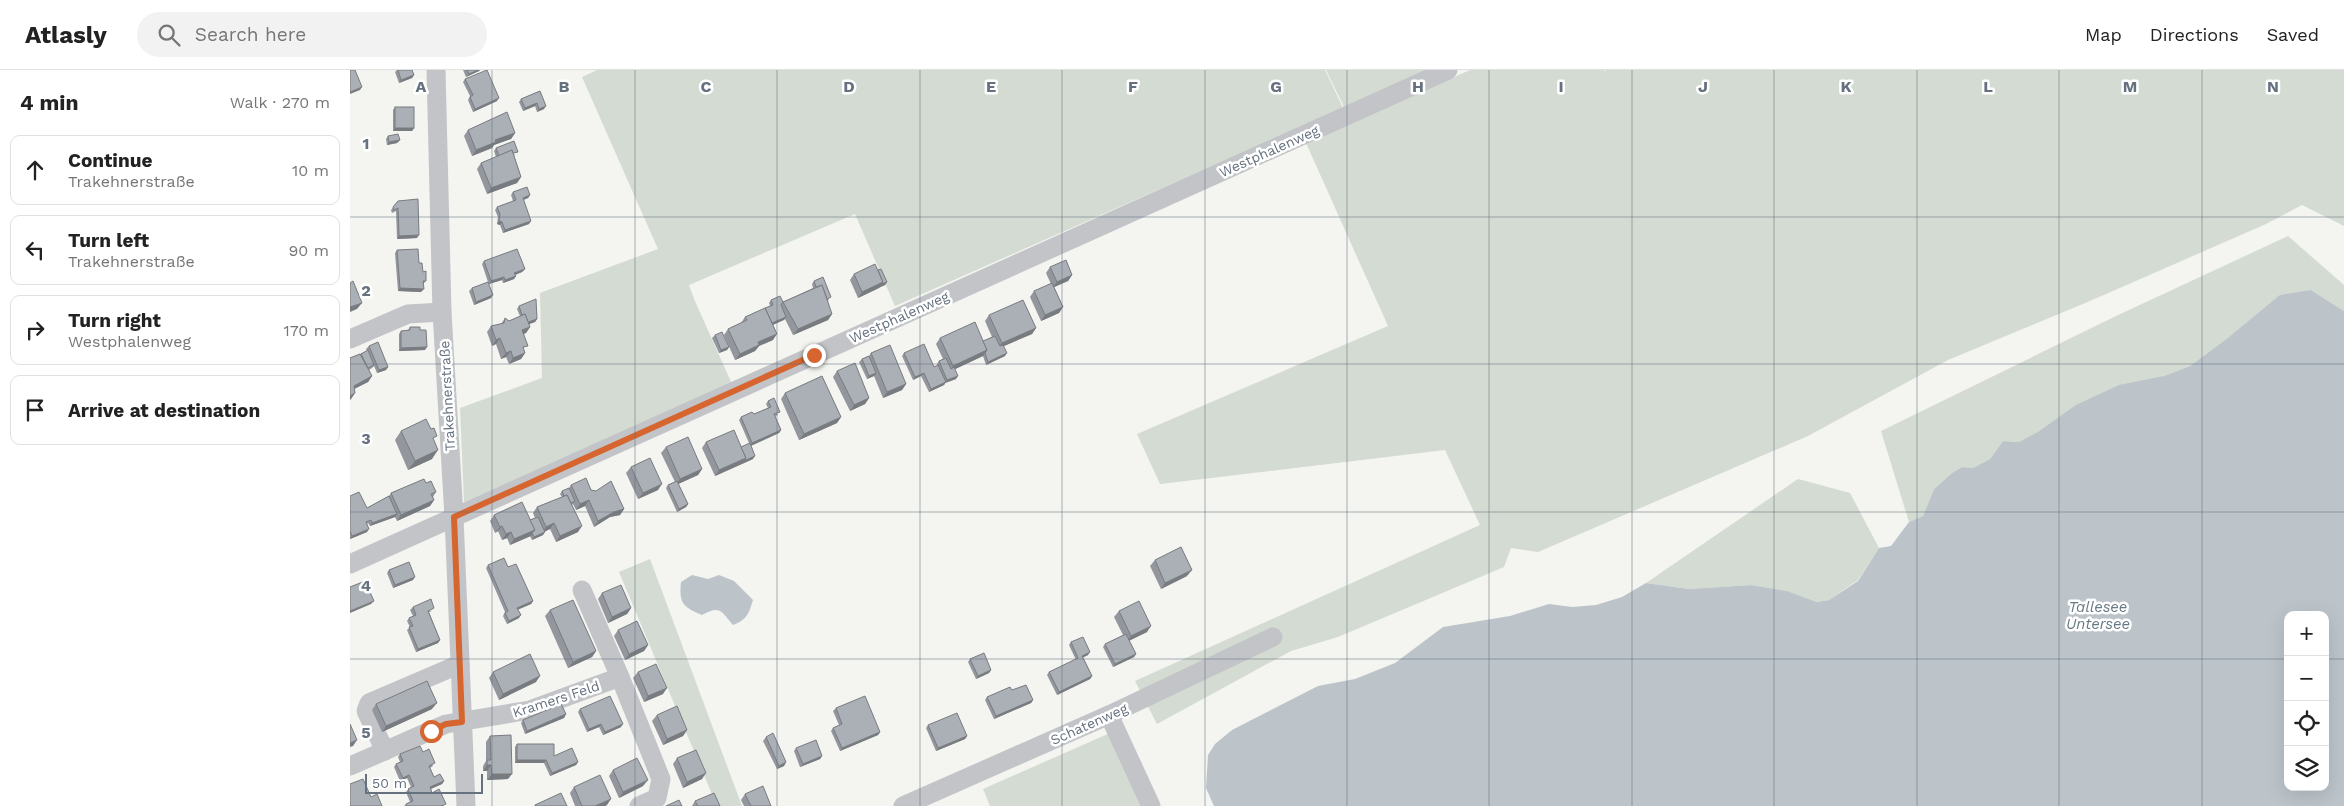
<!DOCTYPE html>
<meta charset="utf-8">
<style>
:root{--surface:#fff;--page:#f2f2f2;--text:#222;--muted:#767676;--line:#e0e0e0}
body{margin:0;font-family:"Work Sans",sans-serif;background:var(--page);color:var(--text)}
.controls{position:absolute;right:15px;bottom:15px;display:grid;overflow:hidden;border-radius:10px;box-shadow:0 5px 20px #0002}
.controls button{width:45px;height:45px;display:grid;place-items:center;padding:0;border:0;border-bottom:1px solid var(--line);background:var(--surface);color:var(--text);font:25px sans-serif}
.scale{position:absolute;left:15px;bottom:12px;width:118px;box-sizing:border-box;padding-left:5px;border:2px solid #65717f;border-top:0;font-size:14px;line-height:18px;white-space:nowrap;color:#65717f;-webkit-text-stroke:4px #fff;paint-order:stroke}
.stop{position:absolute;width:15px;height:15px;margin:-11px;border:4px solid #d6652f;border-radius:50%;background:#fff}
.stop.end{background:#d6652f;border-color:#fff;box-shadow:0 1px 5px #0008}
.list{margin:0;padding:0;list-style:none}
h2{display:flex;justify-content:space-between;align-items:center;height:65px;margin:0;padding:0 20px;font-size:21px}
h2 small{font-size:16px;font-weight:400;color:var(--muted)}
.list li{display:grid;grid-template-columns:32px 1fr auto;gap:15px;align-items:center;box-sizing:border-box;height:70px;margin:0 10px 10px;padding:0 10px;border:1px solid var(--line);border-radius:10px}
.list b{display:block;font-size:19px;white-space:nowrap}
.list p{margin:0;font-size:16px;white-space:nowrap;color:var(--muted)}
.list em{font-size:16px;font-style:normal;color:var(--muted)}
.icon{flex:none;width:28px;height:28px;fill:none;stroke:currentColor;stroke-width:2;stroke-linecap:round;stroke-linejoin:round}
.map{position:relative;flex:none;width:1994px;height:736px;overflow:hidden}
header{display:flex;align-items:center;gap:30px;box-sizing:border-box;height:70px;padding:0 25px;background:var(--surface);border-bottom:1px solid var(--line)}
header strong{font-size:24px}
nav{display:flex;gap:28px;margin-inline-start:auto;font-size:18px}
.search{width:350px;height:45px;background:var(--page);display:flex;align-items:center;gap:12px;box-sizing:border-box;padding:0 18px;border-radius:28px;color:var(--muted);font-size:19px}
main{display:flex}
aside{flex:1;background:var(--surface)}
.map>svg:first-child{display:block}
.green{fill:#d4dbd2}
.water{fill:#bcc4ca;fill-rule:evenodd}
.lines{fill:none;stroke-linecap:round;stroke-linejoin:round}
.minor{stroke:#c2c4c8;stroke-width:19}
.wall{fill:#93979d}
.shaded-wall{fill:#787b7f}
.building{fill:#abb0b6;stroke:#787b7f}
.route{stroke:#d6652f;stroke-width:6}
.grid{fill:none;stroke:#65717f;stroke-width:1;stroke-opacity:0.55}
.labels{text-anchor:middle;stroke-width:5;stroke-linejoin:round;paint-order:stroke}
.street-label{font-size:14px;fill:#65717f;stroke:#fff}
.water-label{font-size:15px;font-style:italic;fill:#667984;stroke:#fff}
.grid-label{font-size:16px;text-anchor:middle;font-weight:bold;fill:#65717f;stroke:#fff;stroke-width:5;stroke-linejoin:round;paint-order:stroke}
</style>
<header>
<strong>Atlasly</strong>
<div class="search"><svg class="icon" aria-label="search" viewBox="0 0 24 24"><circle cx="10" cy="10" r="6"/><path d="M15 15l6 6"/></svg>Search here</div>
<nav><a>Map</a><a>Directions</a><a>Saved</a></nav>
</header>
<main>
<aside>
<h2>4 min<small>Walk · 270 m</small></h2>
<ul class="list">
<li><svg class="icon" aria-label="ahead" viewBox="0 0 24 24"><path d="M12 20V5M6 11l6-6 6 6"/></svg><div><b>Continue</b><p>Trakehnerstraße</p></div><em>10 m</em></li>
<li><svg class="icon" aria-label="left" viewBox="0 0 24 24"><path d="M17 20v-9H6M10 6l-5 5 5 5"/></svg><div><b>Turn left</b><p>Trakehnerstraße</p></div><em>90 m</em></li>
<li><svg class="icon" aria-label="right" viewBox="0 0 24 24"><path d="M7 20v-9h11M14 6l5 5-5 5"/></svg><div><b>Turn right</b><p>Westphalenweg</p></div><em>170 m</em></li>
<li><svg class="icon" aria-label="arrive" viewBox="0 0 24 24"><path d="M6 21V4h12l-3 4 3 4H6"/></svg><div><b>Arrive at destination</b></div></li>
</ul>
</aside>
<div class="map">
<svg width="1994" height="736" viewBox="0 0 1994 736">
<rect width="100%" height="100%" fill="#f4f4f0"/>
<g class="green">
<path d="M247,0H975L993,38L545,236L505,144L339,215L344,229L382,314L114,432L110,338L192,308L190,223L308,179L232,7Z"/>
<path d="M976,0H1077L994,37Z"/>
<path d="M1120,0H1254L1256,3L1255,0H1994V156L1952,135L1916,154L1740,231L1598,290L1458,366L1188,482L1161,478L1154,497L988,567L941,581L807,654L785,611L1130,455L1095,380L810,414L787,364L1038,256L956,73Z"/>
<path d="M1938,166L1994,215V241L1961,220L1879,267L1840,296L1814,306L1669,372L1653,371L1640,389L1623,398L1612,397L1602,403L1584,419L1573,446L1559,452L1531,361L1766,246Z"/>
<path d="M1448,409L1500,423L1529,478L1508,510L1479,530L1467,532L1437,521L1401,515L1339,519L1296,513Z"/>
<path d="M300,489L392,736H367L269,502Z"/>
<path d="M760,663L795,736H640L633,719Z"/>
</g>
<g class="water">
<path d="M1961,220L1994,241V736H864L856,718L858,685L865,674L882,660L968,616L1005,609L1045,593L1093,557L1160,546L1199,534L1222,537L1246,535L1272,527L1296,513L1339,519L1401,515L1437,521L1467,532L1479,530L1508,511L1529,478L1541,476L1559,452L1573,446L1584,419L1602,403L1612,397L1623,398L1640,389L1653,371L1669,372L1688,362L1726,335L1769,315L1814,306L1840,296L1879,267L1930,225ZM1938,545H1975V717H1938Z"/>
<path d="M342,505L358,509L369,505L384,511L403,530C399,543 397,550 383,555C371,541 370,535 352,545C332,537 329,532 331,512Z"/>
</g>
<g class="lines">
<g class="minor">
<path d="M86,0L92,242L104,447L116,736"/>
<path d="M0,269L58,244L92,242"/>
<path d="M0,494L1098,0"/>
<path d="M232,520L270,607"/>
<path d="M759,645L801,736"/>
<path d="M35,681L16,641L19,633L110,594"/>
<path d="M0,696L96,654L180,640L270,607L311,709L307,728L289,736"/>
<path d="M553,736L759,645L923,567"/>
</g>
</g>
<g class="wall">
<path d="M47,0H62L64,5L62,8L49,13L45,2Z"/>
<path d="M113,0H130L129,1L116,7Z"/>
<path d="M115,9L147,31L123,42L118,30L120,26L113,12Z"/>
<path d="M190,21L194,39L187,42L185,36L173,41L169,32L171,29Z"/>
<path d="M45,37L64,58L62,61H43V40Z"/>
<path d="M118,60L165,63L161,69L144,75L142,78L122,86L114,66Z"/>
<path d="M38,66L50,70L47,73L37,75L36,69Z"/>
<path d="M146,78L166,85H164L171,107L167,113L137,124L127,99L131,93L146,87L144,81Z"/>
<path d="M163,122L180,125L178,128L173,130L179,154L153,163L150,155L147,154L148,147L145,140L147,137L163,131L161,125Z"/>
<path d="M48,131L67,168L47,169L46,141L42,143L41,140Z"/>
<path d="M47,180L69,193L76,211L73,214L71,222L48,221L45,183Z"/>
<path d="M134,191L175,199L172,202L165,205L166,206L164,209L153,213L152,210L139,214L141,228L124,235L119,221L122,218L138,212L132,194Z"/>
<path d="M700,197L722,205L718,211L704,217L713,237L709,243L691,251L680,227L684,221L701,214L696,203Z"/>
<path d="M528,200L537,212L535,215L508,228L500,210L504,204Z"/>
<path d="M464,211L479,230L477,231L482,244L478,250L443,265L435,249L423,255V270L409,276L405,281L385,290L374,265L378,259L391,253L395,247L420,236L419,233L421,230L433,232L463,218L462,214Z"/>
<path d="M169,236L187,249L185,252L179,254L180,257L176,263L174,264V281L175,283L171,289L159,294L156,287L151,289L146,274L142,276L137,262L141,256L151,254L155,248L159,251L170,246L167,239Z"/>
<path d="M639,245L686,258L682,264L654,276L655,286L636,295L633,286L605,299L606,309L595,313L594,315L579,322L571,306L563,310L552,286L554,283L584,297L587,296V294L589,291L593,289L586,274L590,268L633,271L642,267L635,251Z"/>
<path d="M60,257L70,260L75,280L49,281V264L51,261L58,260Z"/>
<path d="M365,265L379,277L377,280L369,283L362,268Z"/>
<path d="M19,276L38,297L36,300L27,303L24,296L22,298L19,300L22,306L18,312L4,319L5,323L0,330V288L17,281L16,279Z"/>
<path d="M521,283L556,314L552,320L533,328L524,306L517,309L509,292L512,289L519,286Z"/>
<path d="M487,301L519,328L515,334L500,341L483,307Z"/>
<path d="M435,323L491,347L487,353L449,370L431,329Z"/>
<path d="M418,331L428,345L425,346L431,360L429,363L401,376L403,389L365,406L352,378L356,372L391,377L399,373L389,350L391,347L404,344L418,338L416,334Z"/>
<path d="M51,361L84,371L82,389L58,400L45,370Z"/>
<path d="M316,377L352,399L348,405L328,414L338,434L336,437L327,442L316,418L318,415L325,412L311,383Z"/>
<path d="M281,397L308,420L288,429L276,403Z"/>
<path d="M76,413L86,422L83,427L84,430L80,436L47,451L45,447L20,456L18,453L17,454V462L0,469V426L17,438L39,426L41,423Z"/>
<path d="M221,415L241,420L274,439L270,445L260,447L244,457L235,436L226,440L223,434L222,435L228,462L206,472L200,459L195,461L193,465L182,470L180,466L160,475L157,468L152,470L148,461L145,463L140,451L144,445L180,450L185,448L183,443L187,437L212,427L210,424L212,421L219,418Z"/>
<path d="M805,490L837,506L811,519L800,496Z"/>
<path d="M138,495L158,497L183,531L181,534L168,539L169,548L157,554L153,546L155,542L136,498Z"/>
<path d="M39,500L63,510L43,518L37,503Z"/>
<path d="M252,523L281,538L277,544L258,553L248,529Z"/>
<path d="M63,537L82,541L79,542L90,570L88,573L66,582L57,560L60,557L57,551L59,548L63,546L60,540Z"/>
<path d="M200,540L246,581L242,587L218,598L195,546Z"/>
<path d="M769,541L797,562L779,571L786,584L784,587L763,597L753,577L755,574L773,565L764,547Z"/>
<path d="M268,560L298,575L294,581L275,590L264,566Z"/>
<path d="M721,572L738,585L733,587L742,606L740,609L707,625L697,605L699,602L726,590L719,575Z"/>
<path d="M620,589L641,600L639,603L626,609L618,592Z"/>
<path d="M143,602L186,612L149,630L139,608Z"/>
<path d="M288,602L313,624L294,632L283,608Z"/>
<path d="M662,620L683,630L681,633L644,649L635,630L637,627Z"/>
<path d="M26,634L82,639L32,662L22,640Z"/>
<path d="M486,638L530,662L528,665L490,681L481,661L483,658L489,655L483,641Z"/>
<path d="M230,639L271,657L253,665L249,657L237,662L228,642Z"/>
<path d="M216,644L214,648L175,664L171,653L173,650Z"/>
<path d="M307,645L337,660L333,666L313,675L302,651Z"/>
<path d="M578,655L617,666L615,669L586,681L576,658Z"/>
<path d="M140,666L158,709L137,710V701H133V696L136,691V672Z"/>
<path d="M416,667L436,692L434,696L427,699L413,671Z"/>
<path d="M167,674L204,686L228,692L226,695L200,706L194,693H165V677Z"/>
<path d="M446,678L472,686L470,689L450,697L444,681Z"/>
<path d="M73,682L83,696L80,698L84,707L94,711L92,714L81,719L82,723L94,736H54L56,734L60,732L56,722L58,719L61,717L57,708L50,711L44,697L46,694L50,692L48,687L50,684Z"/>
<path d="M327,688L352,709L333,718L323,694Z"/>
<path d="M263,700L293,716L269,728L259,706Z"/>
<path d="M224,717L257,735L255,736H225L220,723Z"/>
<path d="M395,724L421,736H394L391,730Z"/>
<path d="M345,731L370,736H342Z"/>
</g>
<g class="shaded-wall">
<path d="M128,0H130L129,1L116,7L119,4Z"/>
<path d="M64,5L62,8L49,13L51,10Z"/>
<path d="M12,17L10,20L0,24V22Z"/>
<path d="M149,28L147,31L123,42L125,39Z"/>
<path d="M187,33L185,36L173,41L175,38Z"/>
<path d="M196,36L194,39L187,42L189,39Z"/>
<path d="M45,58H64L62,61H43Z"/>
<path d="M165,63L161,69L144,75L142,78L122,86L126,80L145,70Z"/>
<path d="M50,70L47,73L37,75L39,72Z"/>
<path d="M171,107L167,113L137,124L141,118Z"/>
<path d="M180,125L178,128L171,131L173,128Z"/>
<path d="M149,151L152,152L150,155L147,154Z"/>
<path d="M181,151L179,154L153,163L155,160Z"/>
<path d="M69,165L67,168L47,169L49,166Z"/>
<path d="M175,199L172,202L162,206L164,203Z"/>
<path d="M722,205L718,211L702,218L707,212Z"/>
<path d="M166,206L164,209L153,213L155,210Z"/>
<path d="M154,207L152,210L139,214L141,211Z"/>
<path d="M533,212H537L535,215L530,217L529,218L508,228L512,222Z"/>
<path d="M50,218L74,219L71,222L48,221Z"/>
<path d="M143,225L141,228L124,235L126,232Z"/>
<path d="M12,233L7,239L0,242V237Z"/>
<path d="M713,237L709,243L691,251L695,245Z"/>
<path d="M482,244L478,250L443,265L448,259Z"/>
<path d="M436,247L434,250L420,256L422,253Z"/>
<path d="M187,249L185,252L174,256L176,253Z"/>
<path d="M180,257L176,263L168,266L172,260Z"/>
<path d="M686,258L682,264L647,279L652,273Z"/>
<path d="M427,264L423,270L409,276L405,281L385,290L390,284L408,272Z"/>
<path d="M150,268L146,274L142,276L146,270Z"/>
<path d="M77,277L75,280L49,281L51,278Z"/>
<path d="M379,277L377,280L369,283L371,280Z"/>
<path d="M637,280L633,286L599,302L603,296Z"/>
<path d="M161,281L156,287L151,289L156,283Z"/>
<path d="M175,283L171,289L159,294L163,288Z"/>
<path d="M657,283L655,286L636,295L638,292Z"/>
<path d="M38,297L36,300L27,303L29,300Z"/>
<path d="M526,303L524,306L517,309L519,306Z"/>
<path d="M574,303L571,306L563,310L565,307Z"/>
<path d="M22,306L18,312L0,321L4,316Z"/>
<path d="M608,306L606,309L595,313L597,310Z"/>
<path d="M596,312L594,315L579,322L581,319Z"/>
<path d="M556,314L552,320L533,328L537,322Z"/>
<path d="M5,323L1,329L0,330V326Z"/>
<path d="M519,328L515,334L500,341L504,335Z"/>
<path d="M491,347L487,353L449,370L454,364Z"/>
<path d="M431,360L429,363L400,376L402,373Z"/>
<path d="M88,380L82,389L58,400L65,391Z"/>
<path d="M405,386L403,389L365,406L369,400L396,388Z"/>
<path d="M352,399L348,405L326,415L330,409Z"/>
<path d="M312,414L308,420L288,429L293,423Z"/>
<path d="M84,430L80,436L47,451L51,445Z"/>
<path d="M239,430L235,436L226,440L230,434Z"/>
<path d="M338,434L336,437L327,442L329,439Z"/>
<path d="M274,439L270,445L260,447L244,457L248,451L264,442Z"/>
<path d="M47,444L45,447L20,456L22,453Z"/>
<path d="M204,453L200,459L192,463L196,457Z"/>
<path d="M152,456L148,461L145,463L150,457Z"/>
<path d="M232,456L228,462L206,472L210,466Z"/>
<path d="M19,459L17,462L0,469L2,466Z"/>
<path d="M185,460L181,466L160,475L164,469Z"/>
<path d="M161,462L157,468L152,470L156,464Z"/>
<path d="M195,462L193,465L182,470L184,467Z"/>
<path d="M842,500L837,506L811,519L815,513Z"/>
<path d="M65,507L63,510L43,518L45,515Z"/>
<path d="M24,531L21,534L0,543V541Z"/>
<path d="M183,531L181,534L165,541L167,538Z"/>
<path d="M281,538L277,544L258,553L262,547Z"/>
<path d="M171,545L169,548L157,554L159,551Z"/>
<path d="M801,556L797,562L776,572L781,566Z"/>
<path d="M90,570L88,573L66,582L68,579Z"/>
<path d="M298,575L294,581L275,590L279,584Z"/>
<path d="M246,581L242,587L218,598L223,592Z"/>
<path d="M740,582L738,585L730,589L732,586Z"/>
<path d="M786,584L784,587L763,597L765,594Z"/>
<path d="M641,600L639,603L626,609L628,606Z"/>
<path d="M190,606L186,612L149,630L153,624Z"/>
<path d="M742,606L740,609L707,625L709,622Z"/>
<path d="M317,618L313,624L294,632L298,626Z"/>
<path d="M683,630L681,633L644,649L646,646Z"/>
<path d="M87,633L82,639L32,662L36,656Z"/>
<path d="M216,644L214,648L175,664L177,661Z"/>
<path d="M251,654L249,657L237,662L239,659Z"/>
<path d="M273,654L271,657L253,665L255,662Z"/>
<path d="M337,660L333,666L313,675L317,669Z"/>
<path d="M530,662L528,665L490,681L492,678Z"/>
<path d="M617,666L615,669L586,681L588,678Z"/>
<path d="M7,670L3,676L0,677V673Z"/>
<path d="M472,686L470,689L450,697L453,694Z"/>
<path d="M167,690H196L194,693H165Z"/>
<path d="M228,692L226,695L200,706L202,703Z"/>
<path d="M436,692L434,696L427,699L429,696Z"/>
<path d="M137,695H141L137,701H133Z"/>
<path d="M356,703L352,709L333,718L337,712Z"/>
<path d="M142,704H162L158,709L137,710Z"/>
<path d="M59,705L57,708L50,711L53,708Z"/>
<path d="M298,710L293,716L269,728L273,722Z"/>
<path d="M94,711L92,714L78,720L80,717Z"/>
<path d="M261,729L257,735L255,736H245Z"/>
</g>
<g class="building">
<path d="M0,0H5L12,17L0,22Z"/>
<path d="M48,0H62L64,5L51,10Z"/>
<path d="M117,0H128L119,4Z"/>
<path d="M137,0L149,28L125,39L120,27L123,25L115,9Z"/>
<path d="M190,21L196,36L189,39L187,33L175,38L171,29Z"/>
<rect x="45" y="37" width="19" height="21"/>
<path d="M157,42L165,63L145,70L146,72L126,80L118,60Z"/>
<path d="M48,64L50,70L39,72L38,66Z"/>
<path d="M164,71L168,82L163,83L162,80L149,86L146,78Z"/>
<path d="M162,80L171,107L141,118L131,93Z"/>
<path d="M177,117L180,125L173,128L181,151L155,160L152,152L149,151L150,144L147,137L166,130L163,122Z"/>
<path d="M68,129L69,165L49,166L48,138L44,140L43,137L48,131Z"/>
<path d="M68,179L69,193H72L73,202L76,201V211H73L74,219L50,218L47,180Z"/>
<path d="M167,179L175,199L164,203L166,206L155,210L154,207L141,211L134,191Z"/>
<path d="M716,190L722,205L707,212L700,197Z"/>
<path d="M525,194L533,212L512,222L504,204Z"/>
<path d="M531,199L537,212L532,214L533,212L528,200Z"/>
<path d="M473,207L481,227L477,229L472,215L466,217L464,211Z"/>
<path d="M3,211L12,233L0,237V213Z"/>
<path d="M138,212L143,225L126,232L122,218Z"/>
<path d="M702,213L713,237L695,245L684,221Z"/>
<path d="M472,215L482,244L448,259L433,232Z"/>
<path d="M430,226L433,232L431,235L436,247L422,253L415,238L423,235L421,230Z"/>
<path d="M186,229L187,249L178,252L175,244L172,245L169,236Z"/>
<path d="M673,230L686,258L652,273L639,245Z"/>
<path d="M415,238L427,264L408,272L409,275L390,284L378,259L397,250L395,247Z"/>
<path d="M175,244L180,257L172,260L178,276L173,277L175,283L163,288L161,281L156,283L150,268L146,270L141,256L154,253L155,248L159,251Z"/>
<path d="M625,252L637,280L603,296L590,268Z"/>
<path d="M60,257H70V260H76L77,277L51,278V261L60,260Z"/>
<path d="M372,262L379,277L371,280L365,265Z"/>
<path d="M645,266L650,276L653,275L657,283L638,292L635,283L637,280L633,271Z"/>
<path d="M28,272L38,297L29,300L19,276Z"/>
<path d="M574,274L584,297L588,295L596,312L581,319L574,303L565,307L554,283Z"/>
<path d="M540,275L556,314L537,322L521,283Z"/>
<path d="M18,280L24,295L18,298L11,284Z"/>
<path d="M10,284L22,306L4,316L5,323L0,326V288Z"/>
<path d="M519,286L526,303L519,306L512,289Z"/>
<path d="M596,288L601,299L604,297L608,306L597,310L589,291Z"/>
<path d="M505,293L519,328L504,335L487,301Z"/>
<path d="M472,306L491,347L454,364L435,323Z"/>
<path d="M424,328L430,342L424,344L431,360L402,373L391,347L402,342L404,344L421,337L418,331Z"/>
<path d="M76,349L81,359L84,358L87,366L83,368L88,380L65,391L51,361Z"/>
<path d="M384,360L396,388L369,400L356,372Z"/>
<path d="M338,367L352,399L330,409L316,377Z"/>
<path d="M400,373L405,386L394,391L396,388L391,377Z"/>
<path d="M300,388L312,414L293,423L281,397Z"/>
<path d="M236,408L241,420L246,421L261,411L274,439L264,442L248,451L239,430L230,434L221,415Z"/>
<path d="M74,409L76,413L81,411L86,422L81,424L84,430L51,445L41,423Z"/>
<path d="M327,411L338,434L329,439L318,415Z"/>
<path d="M219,418L225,431L221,433L217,425L214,426L212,421Z"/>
<path d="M9,422L17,438L39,426L47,444L22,453L21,450L16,452L19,459L2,466L0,461V426Z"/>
<path d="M217,425L232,456L210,466L204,453L196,457L187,437Z"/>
<path d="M172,432L185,460L164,469L161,462L156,464L152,456L150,457L144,445Z"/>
<path d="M188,447L195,462L184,467L182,463L185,460L180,450Z"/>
<path d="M831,477L842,500L815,513L805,490Z"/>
<path d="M154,488L158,497L166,494L183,531L167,538L171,545L159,551L155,543L158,541L138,495Z"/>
<path d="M59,492L65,507L45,515L39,500Z"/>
<path d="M15,511L24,531L0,541V517Z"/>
<path d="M271,515L281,538L262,547L252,523Z"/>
<path d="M81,529L84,538L78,541L90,570L68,579L59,557L63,556L59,548L66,545L63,537Z"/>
<path d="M223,530L246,581L223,592L200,540Z"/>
<path d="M789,531L801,556L781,566L769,541Z"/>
<path d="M287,551L298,575L279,584L268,560Z"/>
<path d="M776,564L786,584L765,594L755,574Z"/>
<path d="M733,567L740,582L732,586L742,606L709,622L699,602L728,588L721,572Z"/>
<path d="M634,583L641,600L628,606L620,589Z"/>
<path d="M180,584L190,606L153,624L143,602Z"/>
<path d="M306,594L317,618L298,626L288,602Z"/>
<path d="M77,611L87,633L36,656L26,634Z"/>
<path d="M676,615L683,630L646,646L637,627L660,617L662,620Z"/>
<path d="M260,626L273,654L255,662L251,654L239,659L230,639Z"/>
<path d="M515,626L530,662L492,678L483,658L492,654L486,638Z"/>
<path d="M211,634L216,644L177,661L173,650Z"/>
<path d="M327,636L337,660L317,669L307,645Z"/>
<path d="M607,643L617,666L588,678L578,655Z"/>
<path d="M0,654L7,670L0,673Z"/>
<path d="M423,663L436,692L429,696L416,667Z"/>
<path d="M161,665L162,704H142L141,695H137V690H141L140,666Z"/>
<path d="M466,670L472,686L453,694L446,678Z"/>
<path d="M167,674H204V686L222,678L228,692L202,703L196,690H167Z"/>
<path d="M70,676L73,682L79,679L85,693L79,696L84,707L90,704L94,711L80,717L82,723L89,719L96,734L91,736H57L56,734L63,731L58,719L64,716L59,705L53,708L46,694L53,691L50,684Z"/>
<path d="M346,680L356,703L337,712L327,688Z"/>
<path d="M287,688L298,710L273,722L263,700Z"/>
<path d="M250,705L261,729L245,736H232L224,717Z"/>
<path d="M13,709L21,727L27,724L32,736H0V714Z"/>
<path d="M413,716L421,736H401L395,724Z"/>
<path d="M211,723L217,736H185V735Z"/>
<path d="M364,723L370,736H348L345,731Z"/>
<path d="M329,730L332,736H316Z"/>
</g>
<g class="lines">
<path class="route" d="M81,661L96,654L112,652L104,447L464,285"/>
</g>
<path class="grid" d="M142,0V736M285,0V736M427,0V736M570,0V736M712,0V736M855,0V736M997,0V736M1139,0V736M1282,0V736M1424,0V736M1567,0V736M1709,0V736M1852,0V736M0,147H1994M0,294H1994M0,442H1994M0,589H1938M1975,589H1994"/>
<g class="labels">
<g class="street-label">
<text transform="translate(919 81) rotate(-24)" y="5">Westphalenweg</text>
<text transform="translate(549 247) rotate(-24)" y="5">Westphalenweg</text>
<text transform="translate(97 326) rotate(-93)" y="5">Trakehnerstraße</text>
<text transform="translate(206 629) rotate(-18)" y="5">Kramers Feld</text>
<text transform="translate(739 654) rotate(-24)" y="5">Schatenweg</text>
</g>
<g class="water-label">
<text x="1748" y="542">Tallesee<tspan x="1748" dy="17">Untersee</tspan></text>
</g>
</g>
<g class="grid-label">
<text x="71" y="22">A</text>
<text x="214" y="22">B</text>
<text x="356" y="22">C</text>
<text x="499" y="22">D</text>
<text x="641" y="22">E</text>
<text x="783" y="22">F</text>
<text x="926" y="22">G</text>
<text x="1068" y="22">H</text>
<text x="1211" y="22">I</text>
<text x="1353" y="22">J</text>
<text x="1496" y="22">K</text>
<text x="1638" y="22">L</text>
<text x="1780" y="22">M</text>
<text x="1923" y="22">N</text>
<text x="16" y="79">1</text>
<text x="16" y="226">2</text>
<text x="16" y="374">3</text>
<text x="16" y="521">4</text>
<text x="16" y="668">5</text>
</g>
</svg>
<div class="controls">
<button>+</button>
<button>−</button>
<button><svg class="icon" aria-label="locate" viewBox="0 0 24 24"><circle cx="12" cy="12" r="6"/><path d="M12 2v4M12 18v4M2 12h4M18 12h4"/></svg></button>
<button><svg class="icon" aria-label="layers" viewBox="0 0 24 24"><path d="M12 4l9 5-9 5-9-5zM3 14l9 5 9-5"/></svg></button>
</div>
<div class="scale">50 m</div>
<div class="stop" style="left:81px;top:661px"></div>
<div class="stop end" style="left:464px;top:285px"></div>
</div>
</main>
